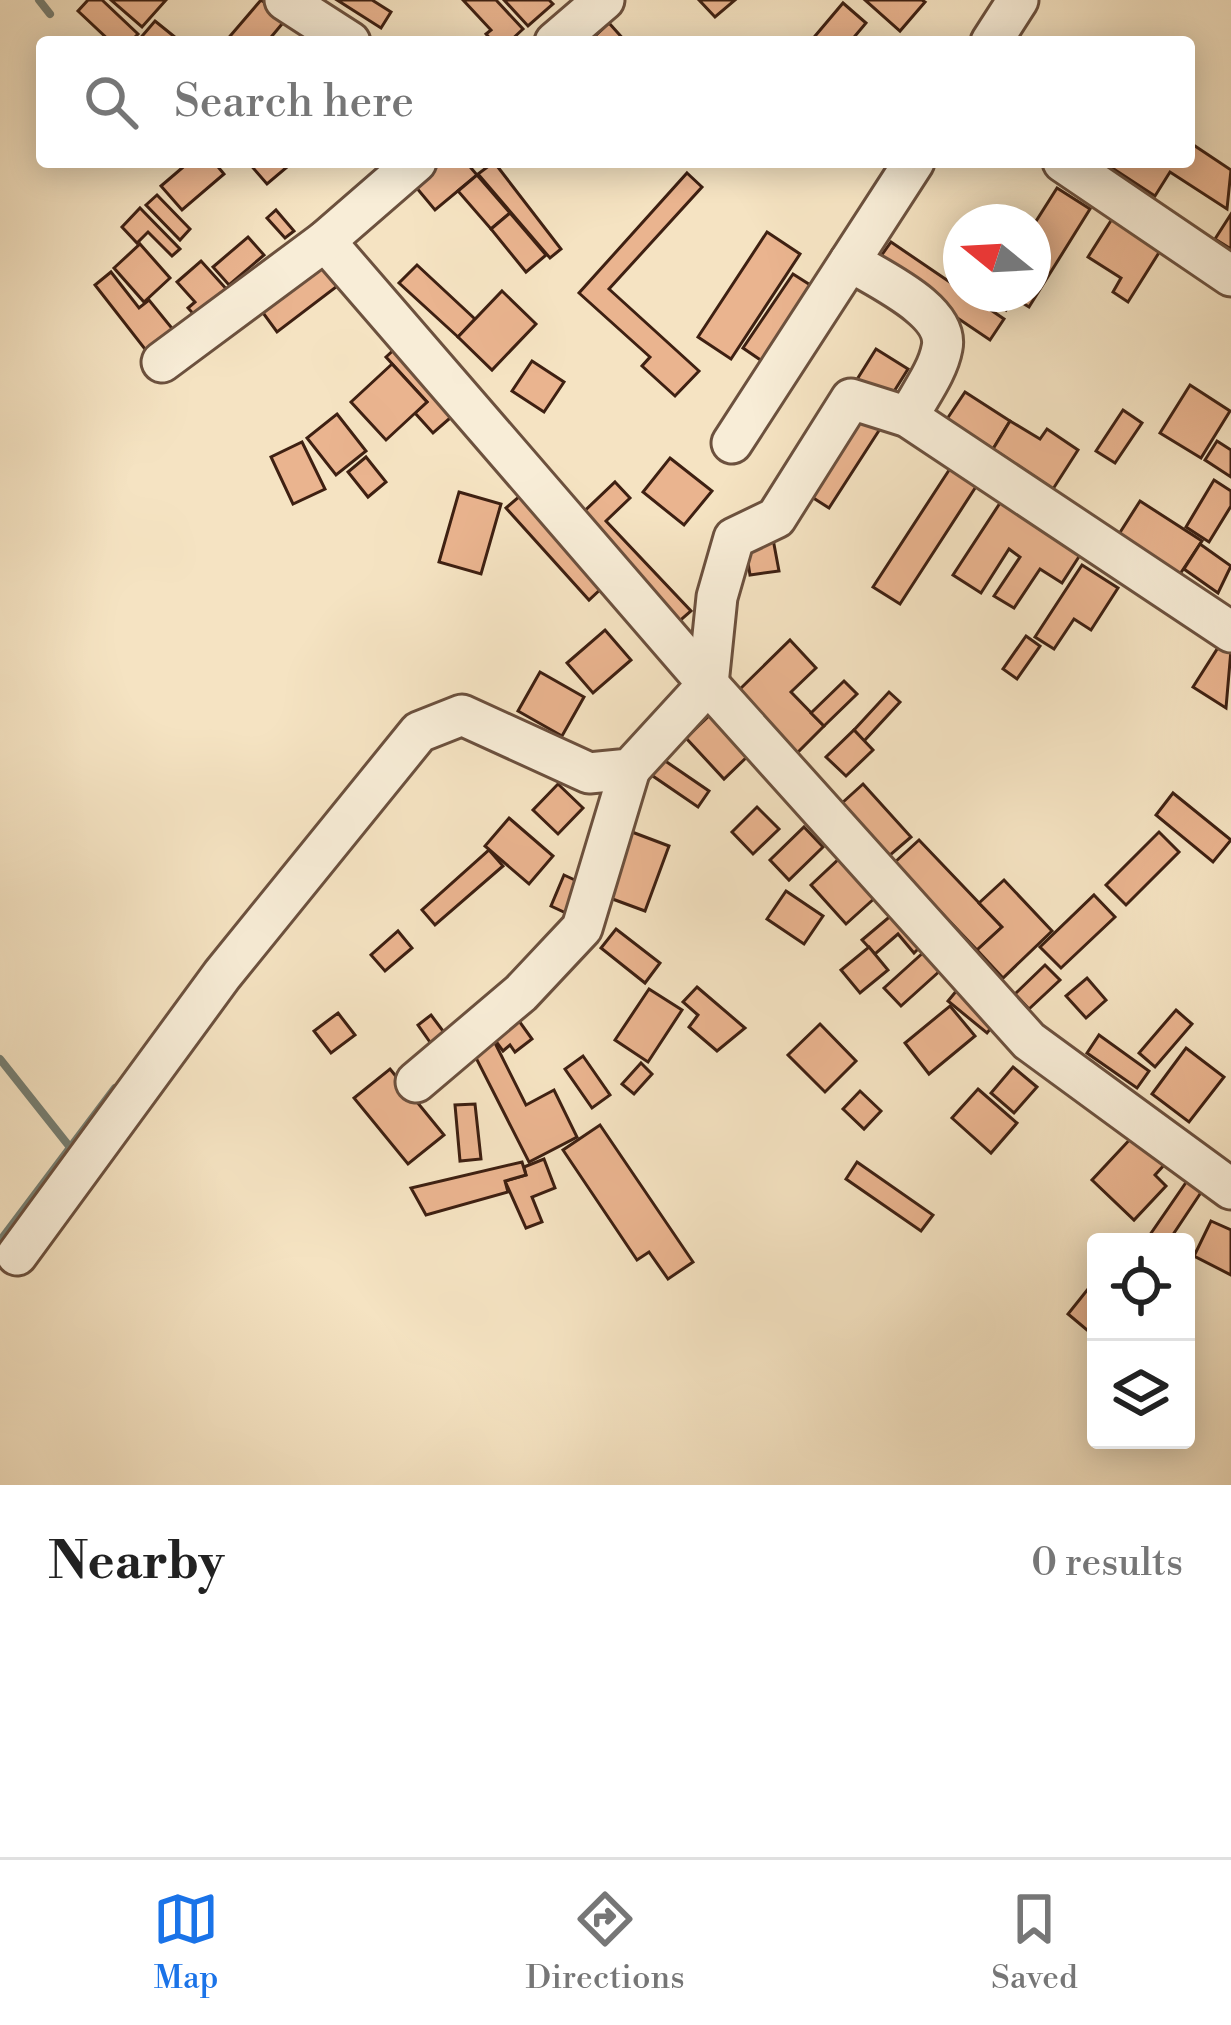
<!DOCTYPE html>
<style>
:root{--surface:#fff;--page:#f6f6f6;--text:#222;--muted:#767676;--line:#e0e0e0;--accent:#1a73e8}
body{margin:0;font-family:"Libre Bodoni",serif;background:var(--page);color:var(--text)}
.controls{position:absolute;right:36px;bottom:36px;display:grid;overflow:hidden;border-radius:12px;box-shadow:0 6px 30px #0003}
.controls button{width:108px;height:108px;display:grid;place-items:center;padding:0;border:0;border-bottom:3px solid var(--line);background:var(--surface);color:var(--text);font:60px sans-serif}
.compass{position:absolute;left:943px;top:204px;width:108px;height:108px;border-radius:50%;background:var(--surface);box-shadow:0 6px 30px #0003;rotate:288deg}
.list{margin:0;padding:0;list-style:none}
h2{display:flex;justify-content:space-between;align-items:center;height:156px;margin:0;padding:0 48px;font-size:51px}
h2 small{font-size:39px;font-weight:400;color:var(--muted)}
.icon{flex:none;width:66px;height:66px;fill:none;stroke:currentColor;stroke-width:2;stroke-linecap:round;stroke-linejoin:round}
.map{position:relative;flex:none;width:1231px;height:1485px;overflow:hidden}
.search{position:absolute;background:var(--surface);box-shadow:0 6px 30px #0003;left:36px;right:36px;top:36px;height:132px;display:flex;align-items:center;gap:30px;box-sizing:border-box;padding:0 42px;border-radius:12px;color:var(--muted);font-size:45px}
.sheet{height:372px;background:var(--surface)}
nav{display:flex;justify-content:space-around;align-items:center;box-sizing:border-box;height:168px;border-top:3px solid var(--line);background:var(--surface);font-size:33px;color:var(--muted)}
nav a{display:grid;justify-items:center;gap:6px}
nav .on{color:var(--accent)}
.map>svg:first-child{display:block}
.lines{fill:none;stroke-linecap:round;stroke-linejoin:round}
.stream{stroke:#767f73;stroke-width:8}
.building{fill:#eab48f;stroke:#3e2012;stroke-width:3}
.minor-casing{stroke:#6c513e;stroke-width:45}
.minor{stroke:#f8edd7;stroke-width:39}
</style>
<div class="map">
<svg width="1231" height="1485" viewBox="0 0 1231 1485">
<rect width="100%" height="100%" fill="#f5e3c2"/>
<filter id="stains"><feTurbulence type="fractalNoise" baseFrequency=".00167" numOctaves="4"/><feColorMatrix values="0 0 0 0 .2 0 0 0 0 .09 0 0 0 0 .02 0 0 0 .5 -.17"/></filter>
<radialGradient id="worn" r=".72"><stop offset=".6" stop-color="#630" stop-opacity="0"/><stop offset="1" stop-color="#630" stop-opacity=".3"/></radialGradient>
<g class="lines">
<g class="stream">
<path d="M39,0L50,14"/>
<path d="M0,1059L69,1146"/>
<path d="M0,1241L115,1088"/>
</g>
</g>
<g class="building">
<path d="M88,0H102L138,34L130,42H111L78,11Z"/>
<path d="M111,0H166L142,27Z"/>
<path d="M261,0L287,18L267,42H225Z"/>
<path d="M337,0H372L391,12L381,28Z"/>
<path d="M463,0H496L523,29L509,42H493L486,34L491,30Z"/>
<path d="M504,0H549L553,4L528,26Z"/>
<path d="M699,0H735L715,17Z"/>
<path d="M865,0H922L925,2L900,31Z"/>
<path d="M843,3L866,23L850,42H810Z"/>
<path d="M155,21L181,42H137Z"/>
<path d="M609,23L626,42H599L594,37Z"/>
<path d="M1189,142L1231,170L1227,209L1170,172L1155,196L1103,162H1189Z"/>
<path d="M189,162H214L224,174L182,210L161,186Z"/>
<path d="M248,162H293L267,184Z"/>
<path d="M431,162H466L477,175L435,210L410,180Z"/>
<path d="M494,162L561,249L550,258L478,174Z"/>
<path d="M687,173L702,187L609,289L699,371L675,396L642,366L650,357L579,293Z"/>
<path d="M477,175L510,213L491,229L458,191Z"/>
<path d="M1057,188L1090,209L1029,307L1013,297L1006,310L988,298L1033,294V226Z"/>
<path d="M157,195L190,229L180,240L146,205Z"/>
<path d="M140,208L180,249L172,256L148,232L137,243L122,227Z"/>
<path d="M276,210L294,231L285,238L267,218Z"/>
<path d="M510,213L546,255L526,272L491,229Z"/>
<path d="M1231,214V249L1215,239Z"/>
<path d="M1112,219L1160,251L1128,302L1113,292L1121,278L1088,257Z"/>
<path d="M767,232L800,254L731,359L698,337Z"/>
<path d="M248,237L264,255L229,285L213,267Z"/>
<path d="M891,242L1004,319L990,340L876,263Z"/>
<path d="M140,244L170,278L144,302L114,268Z"/>
<path d="M321,258L340,284L277,332L258,306Z"/>
<path d="M201,261L230,293L199,320L188,308L195,302L177,282Z"/>
<path d="M417,265L475,319L458,337L399,283Z"/>
<path d="M111,272L139,308L149,300L175,332L148,353L95,285Z"/>
<path d="M793,274L815,288L765,363L743,348Z"/>
<path d="M502,291L536,324L492,370L458,337Z"/>
<path d="M398,346L457,412L433,433L415,413L427,402L386,357Z"/>
<path d="M876,349L908,369L888,401L856,381Z"/>
<path d="M532,361L564,382L544,412L512,391Z"/>
<path d="M392,364L427,402L386,440L351,402Z"/>
<path d="M1190,385L1230,411L1201,458L1160,433Z"/>
<path d="M965,392L1010,421L993,449L947,419Z"/>
<path d="M1123,410L1142,423L1115,463L1096,451Z"/>
<path d="M855,413L880,429L829,508L804,492Z"/>
<path d="M337,414L366,451L336,475L307,438Z"/>
<path d="M1010,421L1040,439L1047,429L1078,450L1053,489L993,449Z"/>
<path d="M1217,441L1231,450V477L1205,460Z"/>
<path d="M302,442L325,489L293,504L271,457Z"/>
<path d="M366,457L386,482L368,497L348,472Z"/>
<path d="M670,458L712,491L684,525L643,492Z"/>
<path d="M953,464L979,482L900,604L873,587Z"/>
<path d="M1214,480L1231,491V506L1209,542L1186,527Z"/>
<path d="M615,482L630,498L606,521L691,611L675,625L575,520Z"/>
<path d="M459,492L501,504L481,574L439,562Z"/>
<path d="M521,495L604,586L589,600L506,508Z"/>
<path d="M1002,500L1082,552L1062,583L1040,569L1014,608L994,596L1020,557L1009,549L981,593L953,575Z"/>
<path d="M1140,501L1202,541L1180,574L1119,534Z"/>
<path d="M773,539L779,571L750,575L745,544Z"/>
<path d="M1200,544L1231,566L1218,593L1184,569Z"/>
<path d="M1082,565L1118,588L1091,630L1074,619L1054,649L1035,637Z"/>
<path d="M605,630L631,660L593,693L567,663Z"/>
<path d="M1026,636L1040,646L1017,679L1003,669Z"/>
<path d="M790,640L816,668L791,692L824,726L797,753L738,691Z"/>
<path d="M1221,643L1231,650L1226,708L1193,687Z"/>
<path d="M540,672L584,697L562,736L518,711Z"/>
<path d="M844,681L857,694L824,726L811,713Z"/>
<path d="M889,692L900,702L864,741L854,730Z"/>
<path d="M712,713L750,754L724,779L686,738Z"/>
<path d="M854,730L873,750L846,776L826,757Z"/>
<path d="M658,756L709,791L698,807L647,772Z"/>
<path d="M558,784L583,808L558,834L533,810Z"/>
<path d="M863,784L911,837L889,856L842,803Z"/>
<path d="M1173,793L1231,840L1213,862L1156,815Z"/>
<path d="M757,807L779,829L753,854L732,832Z"/>
<path d="M509,818L553,856L529,884L485,846Z"/>
<path d="M804,827L823,847L789,880L770,860Z"/>
<path d="M624,829L669,846L645,911L599,894Z"/>
<path d="M1159,832L1179,852L1126,905L1106,885Z"/>
<path d="M919,840L1002,927L977,950L894,863Z"/>
<path d="M489,850L503,866L435,925L422,910Z"/>
<path d="M841,857L877,896L846,924L811,885Z"/>
<path d="M564,875L579,882L566,913L551,906Z"/>
<path d="M1004,880L1052,931L1003,978L977,950L1002,927L979,903Z"/>
<path d="M786,891L823,916L804,944L767,919Z"/>
<path d="M1094,895L1115,917L1061,968L1040,947Z"/>
<path d="M894,913L922,945L914,953L898,934L875,954L862,940Z"/>
<path d="M616,929L660,963L645,983L601,948Z"/>
<path d="M398,931L412,948L385,971L371,955Z"/>
<path d="M869,947L888,970L860,993L841,970Z"/>
<path d="M925,951L942,969L901,1006L884,988Z"/>
<path d="M1045,965L1060,980L1029,1009L1015,994Z"/>
<path d="M1087,978L1106,1000L1086,1018L1066,996Z"/>
<path d="M697,987L745,1028L717,1051L689,1027L698,1015L683,1002Z"/>
<path d="M649,989L682,1010L648,1062L615,1040Z"/>
<path d="M958,989L996,1022L987,1033L948,1001Z"/>
<path d="M950,1006L975,1036L929,1074L905,1043Z"/>
<path d="M1176,1010L1192,1024L1155,1067L1139,1053Z"/>
<path d="M338,1013L355,1035L331,1053L314,1031Z"/>
<path d="M514,1014L532,1039L515,1052L510,1045L503,1051L489,1032Z"/>
<path d="M431,1015L446,1035L432,1045L418,1025Z"/>
<path d="M820,1024L856,1061L825,1092L788,1055Z"/>
<path d="M1099,1035L1149,1071L1137,1088L1087,1053Z"/>
<path d="M494,1041L526,1105L554,1090L577,1137L529,1162L473,1052Z"/>
<path d="M1186,1048L1224,1077L1189,1122L1152,1094Z"/>
<path d="M583,1056L610,1095L592,1108L565,1069Z"/>
<path d="M641,1063L652,1074L634,1094L622,1084Z"/>
<path d="M1013,1067L1037,1087L1014,1113L991,1093Z"/>
<path d="M390,1069L444,1135L408,1164L354,1098Z"/>
<path d="M978,1089L1017,1123L991,1153L952,1118Z"/>
<path d="M860,1091L881,1111L864,1129L843,1109Z"/>
<path d="M475,1104L481,1159L460,1161L455,1105Z"/>
<path d="M600,1125L693,1262L668,1279L649,1252L637,1260L563,1150Z"/>
<path d="M1134,1135L1165,1164L1155,1175L1166,1186L1134,1220L1092,1180Z"/>
<path d="M544,1159L555,1188L532,1197L542,1222L526,1228L505,1181L526,1175L524,1167Z"/>
<path d="M522,1162L526,1175L505,1181L508,1192L426,1215L411,1188Z"/>
<path d="M857,1162L933,1215L921,1231L846,1179Z"/>
<path d="M1187,1181L1202,1191L1168,1242H1145Z"/>
<path d="M1211,1221L1231,1230V1275L1194,1256Z"/>
<path d="M1092,1284L1096,1320L1087,1330L1068,1314Z"/>
</g>
<g class="lines">
<defs>
<g id="minor">
<path d="M285,0L350,42"/>
<path d="M555,42L604,0"/>
<path d="M991,42L1018,0"/>
<path d="M1063,162L1231,276"/>
<path d="M325,241L708,684L1029,1041L1231,1189"/>
<path d="M850,261C876,278 950,310 942,348C938,371 919,396 908,417"/>
<path d="M162,362L325,241L416,162"/>
<path d="M732,443L914,162"/>
<path d="M416,1082L521,993L582,928L630,769"/>
<path d="M17,1255L222,975L419,732L462,715L589,773L630,769L708,684L717,597L734,538L776,518L851,399L908,417L1231,632"/>
</g>
</defs>
<use href="#minor" class="minor-casing"/>
<use href="#minor" class="minor"/>
</g>
<rect width="100%" height="100%" filter="url(#stains)"/>
<rect width="100%" height="100%" fill="url(#worn)"/>
</svg>
<div class="controls">
<button><svg class="icon" aria-label="locate" viewBox="0 0 24 24"><circle cx="12" cy="12" r="6"/><path d="M12 2v4M12 18v4M2 12h4M18 12h4"/></svg></button>
<button><svg class="icon" aria-label="layers" viewBox="0 0 24 24"><path d="M12 4l9 5-9 5-9-5zM3 14l9 5 9-5"/></svg></button>
</div>
<svg class="compass" viewBox="-18 -18 36 36"><path d="M0-13l5 13h-10z" fill="#e53935"/><path d="M0 13l5-13h-10z" fill="#767676"/></svg>
<div class="search"><svg class="icon" aria-label="search" viewBox="0 0 24 24"><circle cx="10" cy="10" r="6"/><path d="M15 15l6 6"/></svg>Search here</div>
</div>
<section class="sheet">
<h2>Nearby<small>0 results</small></h2>
<ul class="list">
</ul>
</section>
<nav>
<a class="on"><svg class="icon" aria-label="map" viewBox="0 0 24 24"><path d="M3 6l6-2 6 2 6-2v14l-6 2-6-2-6 2zM9 4v14M15 6v14"/></svg>Map</a>
<a><svg class="icon" aria-label="directions" viewBox="0 0 24 24"><path d="M12 3l9 9-9 9-9-9zM9 14v-3h6M13 9l2 2-2 2"/></svg>Directions</a>
<a><svg class="icon" aria-label="saved" viewBox="0 0 24 24"><path d="M7 4h10v16l-5-4-5 4z"/></svg>Saved</a>
</nav>
